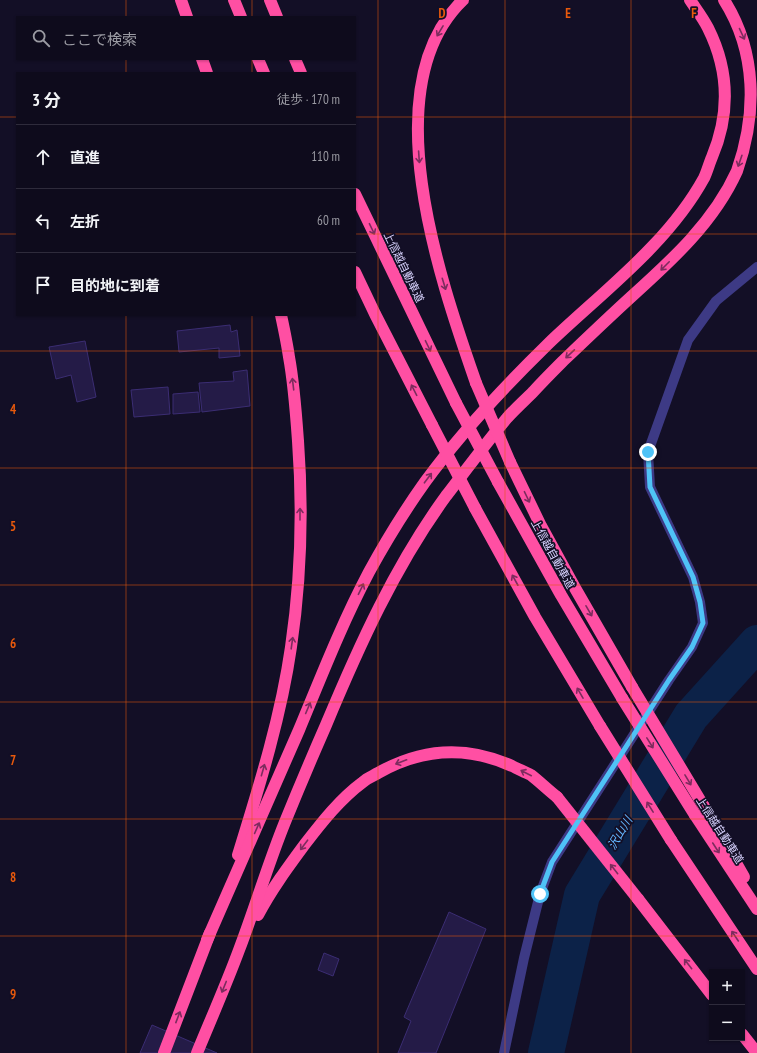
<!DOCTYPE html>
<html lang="ja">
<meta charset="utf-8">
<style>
:root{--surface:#0e0b1c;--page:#1c1929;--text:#f1f3f6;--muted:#9b9ba3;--line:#2e2b3b}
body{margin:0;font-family:"PT Sans Narrow","Noto Sans JP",sans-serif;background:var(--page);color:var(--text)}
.controls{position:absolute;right:12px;bottom:12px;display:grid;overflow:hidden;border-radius:0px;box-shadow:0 1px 3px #0004}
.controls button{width:36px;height:36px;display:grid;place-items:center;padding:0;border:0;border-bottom:1px solid var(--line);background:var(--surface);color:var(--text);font:20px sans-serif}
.stop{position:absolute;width:12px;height:12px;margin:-9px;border:3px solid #4fc3f7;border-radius:50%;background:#fff}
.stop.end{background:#4fc3f7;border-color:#fff;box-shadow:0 1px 4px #0008}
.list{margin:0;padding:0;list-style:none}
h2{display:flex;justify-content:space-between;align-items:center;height:52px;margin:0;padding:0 16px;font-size:17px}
h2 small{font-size:13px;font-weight:400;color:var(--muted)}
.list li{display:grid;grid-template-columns:26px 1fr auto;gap:12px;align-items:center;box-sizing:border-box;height:64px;padding:0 16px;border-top:1px solid var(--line)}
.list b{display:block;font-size:15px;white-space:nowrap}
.list em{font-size:13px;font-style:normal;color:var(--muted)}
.icon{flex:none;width:22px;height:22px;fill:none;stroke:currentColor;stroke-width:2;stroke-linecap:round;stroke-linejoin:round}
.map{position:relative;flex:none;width:757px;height:1053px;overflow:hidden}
.search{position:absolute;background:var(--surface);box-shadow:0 1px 3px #0004;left:16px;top:16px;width:340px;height:44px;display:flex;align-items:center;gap:10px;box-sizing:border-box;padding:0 14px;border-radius:0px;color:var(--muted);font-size:15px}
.panel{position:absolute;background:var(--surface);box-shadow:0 1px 3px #0004;left:16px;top:72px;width:340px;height:244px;border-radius:0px}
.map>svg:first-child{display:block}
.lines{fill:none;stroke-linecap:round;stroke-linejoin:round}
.river{stroke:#0c2248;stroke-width:36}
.building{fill:#241b47;stroke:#3b2d73}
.minor{stroke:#3d3a85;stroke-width:10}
.highway{stroke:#ff4fa3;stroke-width:12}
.highway-bridge{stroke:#ff4fa3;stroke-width:12}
.oneway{stroke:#7d2c5e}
.route{stroke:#4fc3f7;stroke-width:5}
.grid{fill:none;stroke:#e8590c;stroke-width:1;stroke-opacity:0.55}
.labels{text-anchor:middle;stroke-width:3.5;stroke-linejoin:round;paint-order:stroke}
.street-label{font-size:11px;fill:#d9d4ff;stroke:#130f26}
.water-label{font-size:12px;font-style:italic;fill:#62b6ff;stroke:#130f26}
.grid-label{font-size:13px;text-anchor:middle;font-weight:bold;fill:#e8590c;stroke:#130f26;stroke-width:3.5;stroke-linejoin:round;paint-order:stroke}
</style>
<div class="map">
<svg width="757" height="1053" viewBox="0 0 757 1053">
<rect width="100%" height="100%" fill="#130f26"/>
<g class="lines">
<path class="river" d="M546,1053L582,895L691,716L757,643"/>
</g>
<g class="building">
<path d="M230,325L231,332L237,330L240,356L219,358V348L179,352L177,331Z"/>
<path d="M85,341L96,397L77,402L71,375L56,379L49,347Z"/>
<path d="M247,370L250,406L202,412L199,383L234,381L233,372Z"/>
<path d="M168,387L170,414L134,417L131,390Z"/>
<path d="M198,392L200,412L173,414V394Z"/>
<path d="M449,912L486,929L436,1053H398L411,1021L404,1017Z"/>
<path d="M324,953L339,959L333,976L318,970Z"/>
<path d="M152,1025L217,1053H140Z"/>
</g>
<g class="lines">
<path class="minor" d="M504,1053L524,958L540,894L552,862L669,680L692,647L703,623L700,602L693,577L650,487L648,452L688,340L716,301L757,267"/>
<g class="highway">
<path d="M181,0L187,17"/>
<path d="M234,0L241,17"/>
<path d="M270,0L277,17"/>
<path d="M463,0C372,87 441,282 476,383"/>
<path d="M202,59L207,73"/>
<path d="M258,59L264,73"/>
<path d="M295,59L301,73"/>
<path d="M355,194L456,403"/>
<path d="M355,272L375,314L432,425"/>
<path d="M510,462L541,526L575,588L632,687"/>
<path d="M498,482L561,595L622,698"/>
<path d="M475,508L535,617L600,726"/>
<path d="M703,805L744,877"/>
<path d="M695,815L757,909"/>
<path d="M671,840L757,969"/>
<path d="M238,855C259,787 281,717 291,647C301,579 303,509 298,441C296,413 294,384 289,357C287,343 284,329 281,315"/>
<path d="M638,899L712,995"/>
<path d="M258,915C271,890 288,867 305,844C322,822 340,799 363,782C367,778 373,776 378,773C422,748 466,745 512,766C518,769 525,772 531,775C540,782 548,790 557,797"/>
<path d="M207,940C238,870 269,800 299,730C321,677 342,623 369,572C386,541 405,510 425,482C460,434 505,386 548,344C601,293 668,244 704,178C707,172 709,164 712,157C730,114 729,70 708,28C703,18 696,9 690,0"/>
<path d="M742,1034L757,1053"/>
<path d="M164,1053L210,933"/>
<path d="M197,1053C211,1019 226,985 239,950C255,908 268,864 285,822C298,790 312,757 326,725C359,646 395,566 446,496C466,470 486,443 507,418C515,409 524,401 533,392C543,381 553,371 563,361C586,339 608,318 631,297C672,260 714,222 737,171C757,114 757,52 724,0"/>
</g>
<g class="highway-bridge">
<path d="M476,383L510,462"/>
<path d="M456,403L498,482"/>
<path d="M432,425L475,508"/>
<path d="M632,687L703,805"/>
<path d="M622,698L695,815"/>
<path d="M600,726L671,840"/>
<path d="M557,797L638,899"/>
</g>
</g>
<defs><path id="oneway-shaft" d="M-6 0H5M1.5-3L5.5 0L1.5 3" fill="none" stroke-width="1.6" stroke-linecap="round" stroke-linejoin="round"/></defs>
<g class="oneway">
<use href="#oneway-shaft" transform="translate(440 31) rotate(121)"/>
<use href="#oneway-shaft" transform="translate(742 34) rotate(65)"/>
<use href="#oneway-shaft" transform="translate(419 157) rotate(86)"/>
<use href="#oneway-shaft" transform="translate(740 161) rotate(109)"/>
<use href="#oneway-shaft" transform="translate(372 229) rotate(64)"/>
<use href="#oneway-shaft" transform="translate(665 266) rotate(135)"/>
<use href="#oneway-shaft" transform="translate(444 284) rotate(73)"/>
<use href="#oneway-shaft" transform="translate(428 346) rotate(64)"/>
<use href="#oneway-shaft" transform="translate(570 354) rotate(137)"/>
<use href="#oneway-shaft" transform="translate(293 384) rotate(-97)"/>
<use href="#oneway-shaft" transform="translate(414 390) rotate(-117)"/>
<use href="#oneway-shaft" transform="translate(428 478) rotate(-53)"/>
<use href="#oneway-shaft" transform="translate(527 497) rotate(64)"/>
<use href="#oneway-shaft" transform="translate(300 514) rotate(-90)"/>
<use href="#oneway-shaft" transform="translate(515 580) rotate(-119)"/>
<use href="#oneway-shaft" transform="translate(361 589) rotate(-64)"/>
<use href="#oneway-shaft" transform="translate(589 611) rotate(60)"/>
<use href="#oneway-shaft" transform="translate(292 643) rotate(-82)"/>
<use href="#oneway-shaft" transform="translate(580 693) rotate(-120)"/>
<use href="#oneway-shaft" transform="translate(308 708) rotate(-67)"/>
<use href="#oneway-shaft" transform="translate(650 743) rotate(58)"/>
<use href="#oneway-shaft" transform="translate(401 762) rotate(159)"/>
<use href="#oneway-shaft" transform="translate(263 770) rotate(-74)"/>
<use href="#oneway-shaft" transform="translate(526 773) rotate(-153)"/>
<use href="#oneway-shaft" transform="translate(688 780) rotate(59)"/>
<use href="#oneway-shaft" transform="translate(650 807) rotate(-122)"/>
<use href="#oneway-shaft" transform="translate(257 828) rotate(-66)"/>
<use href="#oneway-shaft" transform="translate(304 845) rotate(127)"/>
<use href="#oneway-shaft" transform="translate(716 848) rotate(57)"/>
<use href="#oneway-shaft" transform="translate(614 869) rotate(-128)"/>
<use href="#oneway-shaft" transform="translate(735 936) rotate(-124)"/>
<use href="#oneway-shaft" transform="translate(688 964) rotate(-128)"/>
<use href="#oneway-shaft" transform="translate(224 987) rotate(112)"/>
<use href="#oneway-shaft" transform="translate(178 1017) rotate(-69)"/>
</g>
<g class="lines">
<path class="route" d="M540,894L552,862L669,680L692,647L703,623L700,602L693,577L650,487L648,452"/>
</g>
<path class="grid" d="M126,0V17M252,0V17M378,0V1053M505,0V1053M631,0V1053M126,59V73M252,59V73M0,117H17M355,117H757M0,234H17M355,234H757M126,315V1053M252,315V1053M0,351H757M0,468H757M0,585H757M0,702H757M0,819H757M0,936H757"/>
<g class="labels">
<g class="street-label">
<text transform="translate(404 267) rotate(64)" y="4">上信越自動車道</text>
<text transform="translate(553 554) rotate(61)" y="4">上信越自動車道</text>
<text transform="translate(720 830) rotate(57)" y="4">上信越自動車道</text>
</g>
<g class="water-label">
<text transform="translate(620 833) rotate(-59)" y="4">沢山川</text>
</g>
</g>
<g class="grid-label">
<text x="442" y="18">D</text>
<text x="568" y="18">E</text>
<text x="694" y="18">F</text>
<text x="13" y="414">4</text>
<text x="13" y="531">5</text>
<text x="13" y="648">6</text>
<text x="13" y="765">7</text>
<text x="13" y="882">8</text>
<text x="13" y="999">9</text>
</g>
</svg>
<div class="controls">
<button>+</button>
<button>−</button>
</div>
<div class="stop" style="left:540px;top:894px"></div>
<div class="stop end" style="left:648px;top:452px"></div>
<div class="search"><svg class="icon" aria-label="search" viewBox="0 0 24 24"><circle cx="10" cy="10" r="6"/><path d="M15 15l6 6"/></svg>ここで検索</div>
<section class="panel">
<h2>3 分<small>徒歩 · 170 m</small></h2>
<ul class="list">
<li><svg class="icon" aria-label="ahead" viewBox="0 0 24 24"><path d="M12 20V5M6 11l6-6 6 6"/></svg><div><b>直進</b></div><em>110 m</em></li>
<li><svg class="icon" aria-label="left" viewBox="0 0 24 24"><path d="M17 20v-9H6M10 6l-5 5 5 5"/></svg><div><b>左折</b></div><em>60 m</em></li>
<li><svg class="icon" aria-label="arrive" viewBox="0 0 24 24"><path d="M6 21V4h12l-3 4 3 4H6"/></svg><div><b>目的地に到着</b></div></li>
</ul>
</section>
</div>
